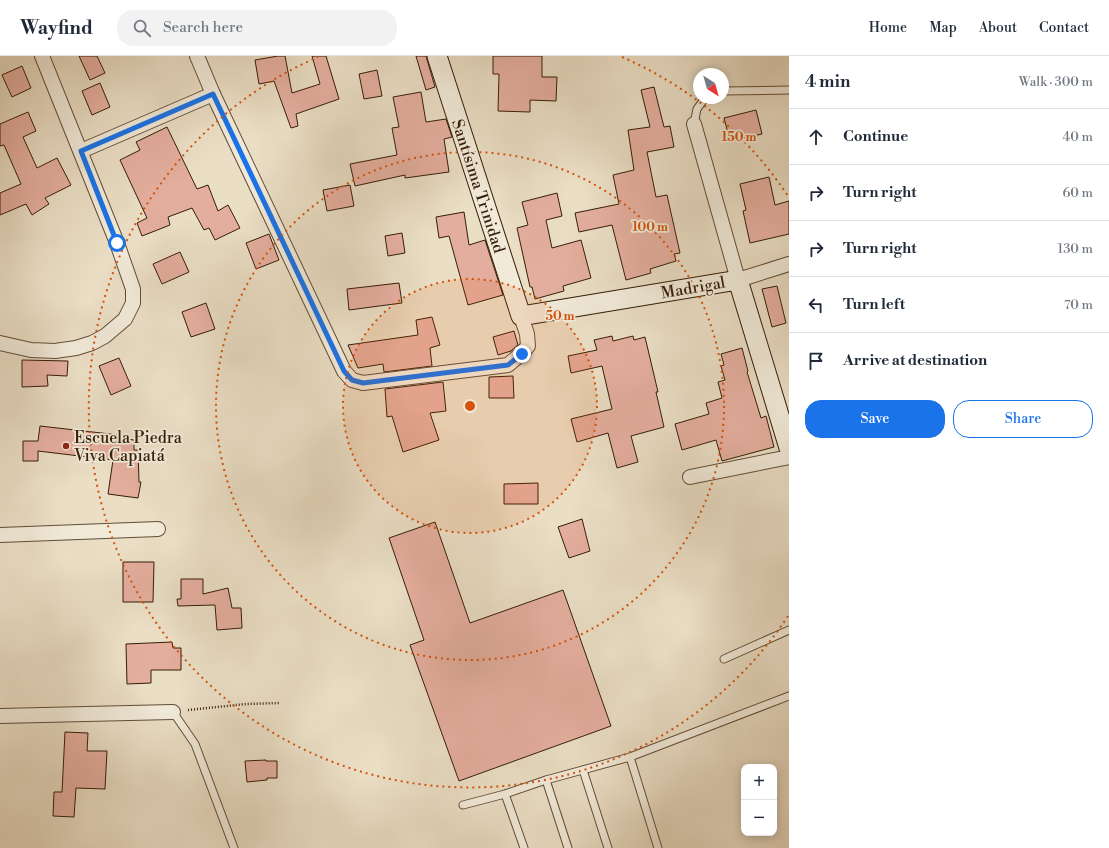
<!DOCTYPE html>
<meta charset="utf-8">
<style>
:root{--surface:#fff;--page:#f2f2f3;--text:#1f2937;--muted:#747a83;--line:#e0e1e3;--accent:#1a73e8}
body{margin:0;font-family:"Libre Bodoni",serif;background:var(--page);color:var(--text)}
.controls{position:absolute;right:12px;bottom:12px;display:grid;overflow:hidden;border-radius:8px;box-shadow:0 2px 10px #0003}
.controls button{width:36px;height:36px;display:grid;place-items:center;padding:0;border:0;border-bottom:1px solid var(--line);background:var(--surface);color:var(--text);font:20px sans-serif}
.compass{position:absolute;left:693px;top:12px;width:36px;height:36px;border-radius:50%;background:var(--surface);box-shadow:0 2px 10px #0003;rotate:143deg}
.stop{position:absolute;width:12px;height:12px;margin:-9px;border:3px solid #1a73e8;border-radius:50%;background:#fff}
.stop.end{background:#1a73e8;border-color:#fff;box-shadow:0 1px 4px #0008}
.list{margin:0;padding:0;list-style:none}
h2{display:flex;justify-content:space-between;align-items:center;height:52px;margin:0;padding:0 16px;font-size:17px}
h2 small{font-size:13px;font-weight:400;color:var(--muted)}
.list li{display:grid;grid-template-columns:26px 1fr auto;gap:12px;align-items:center;box-sizing:border-box;height:56px;padding:0 16px;border-top:1px solid var(--line)}
.list b{display:block;font-size:15px;white-space:nowrap}
.list em{font-size:13px;font-style:normal;color:var(--muted)}
.actions{display:flex;gap:8px;padding:12px 16px}
.actions a{flex:1;padding:9px 0;border:1px solid var(--accent);border-radius:16px;text-align:center;font-size:14px;color:var(--accent)}
.actions .main{background:var(--accent);color:#fff}
.icon{flex:none;width:22px;height:22px;fill:none;stroke:currentColor;stroke-width:2;stroke-linecap:round;stroke-linejoin:round}
.map{position:relative;flex:none;width:789px;height:792px;overflow:hidden}
header{display:flex;align-items:center;gap:24px;box-sizing:border-box;height:56px;padding:0 20px;background:var(--surface);border-bottom:1px solid var(--line)}
header strong{font-size:19px}
nav{display:flex;gap:22px;margin-inline-start:auto;font-size:14px}
.search{width:280px;height:36px;background:var(--page);display:flex;align-items:center;gap:10px;box-sizing:border-box;padding:0 14px;border-radius:16px;color:var(--muted);font-size:15px}
main{display:flex}
aside{flex:1;background:var(--surface)}
.map>svg:first-child{display:block}
.building{fill:#e4ae9e;stroke:#341d07}
.lines{fill:none;stroke-linecap:round;stroke-linejoin:round}
.lane-casing{stroke:#624d36;stroke-width:9}
.street-casing{stroke:#624d36;stroke-width:16}
.secondary-casing{stroke:#341d07;stroke-width:21}
.path{stroke:#341d07;stroke-width:2.5;stroke-dasharray:1 2;stroke-linecap:butt}
.lane{stroke:#f1ead9;stroke-width:7}
.street{stroke:#f1ead9;stroke-width:14}
.secondary{stroke:#f1ead9;stroke-width:19}
.route{stroke:#1a73e8;stroke-width:5}
.ring{fill:none;stroke:#d6530c;stroke-width:2;stroke-dasharray:2 4}
.poi-dot{fill:#8f2418;stroke:#f1ead9;stroke-width:1.5}
.labels{text-anchor:middle;stroke-width:3.5;stroke-linejoin:round;paint-order:stroke}
.street-label{font-size:16px;fill:#341d07;stroke:#f1ead9}
.poi-label{font-size:16px;fill:#341d07;stroke:#f1ead9;text-anchor:start}
.centre{fill:#d6530c;stroke:#f1ead9;stroke-width:2}
.ring-label{font-size:12px;text-anchor:middle;font-weight:bold;fill:#d6530c;stroke:#f1ead9;stroke-width:3.5;stroke-linejoin:round;paint-order:stroke}
</style>
<header>
<strong>Wayfind</strong>
<div class="search"><svg class="icon" aria-label="search" viewBox="0 0 24 24"><circle cx="10" cy="10" r="6"/><path d="M15 15l6 6"/></svg>Search here</div>
<nav><a>Home</a><a>Map</a><a>About</a><a>Contact</a></nav>
</header>
<main>
<div class="map">
<svg width="789" height="792" viewBox="0 0 789 792">
<rect width="100%" height="100%" fill="#eadec5"/>
<filter id="stains"><feTurbulence type="fractalNoise" baseFrequency=".005" numOctaves="4"/><feColorMatrix values="0 0 0 0 .2 0 0 0 0 .09 0 0 0 0 .02 0 0 0 .5 -.17"/></filter>
<radialGradient id="worn" r=".72"><stop offset=".6" stop-color="#630" stop-opacity="0"/><stop offset="1" stop-color="#630" stop-opacity=".3"/></radialGradient>
<g class="building">
<path d="M79,0H97L105,17L90,24Z"/>
<path d="M278,0H285L292,37L320,28L312,0H326L339,43L296,58L298,70L291,72L274,25L259,28L255,4Z"/>
<path d="M416,0H426L435,31L426,34Z"/>
<path d="M493,0H542V21H557L556,45L530,44V56L498,55L499,18H493Z"/>
<path d="M22,10L31,32L12,41L2,19Z"/>
<path d="M377,14L382,40L364,43L359,18Z"/>
<path d="M100,27L110,51L92,59L82,35Z"/>
<path d="M654,31L664,71L670,70L674,91L647,96L656,141L667,139L680,197L674,198L676,205L650,213L651,217L626,224L612,169L579,176L575,157L619,148L613,119L634,114L628,74L650,71L641,34Z"/>
<path d="M421,36L426,66L446,63L452,81L444,83L449,116L405,122V119L355,130L350,108L397,99L392,72L399,71L393,41Z"/>
<path d="M756,54L762,78L730,85L724,62Z"/>
<path d="M28,56L36,75L23,81L37,112L57,102L71,129L45,142L49,148L32,159L26,148L0,159V137L21,128L4,89L0,90V68Z"/>
<path d="M167,71L197,133L208,129L218,155L228,149L240,172L215,184L209,172L204,174L192,152L168,161L170,169L142,180L137,167L147,162L120,104L140,94L136,86Z"/>
<path d="M769,121L775,149L789,145V178L750,187L743,155L746,154L740,128Z"/>
<path d="M350,129L354,150L327,155L323,134Z"/>
<path d="M557,137L562,160L546,164L552,192L581,184L591,222L563,230L564,235L535,243L532,231H530L517,172L528,169L522,146Z"/>
<path d="M464,156L469,189L485,184L503,239L468,249L449,180L439,182L436,161Z"/>
<path d="M402,177L405,197L388,200L385,180Z"/>
<path d="M269,178L279,204L256,213L246,187Z"/>
<path d="M180,196L189,216L162,228L153,208Z"/>
<path d="M399,227L402,247L349,254L347,233Z"/>
<path d="M777,230L786,267L772,271L762,233Z"/>
<path d="M206,247L215,273L191,281L182,256Z"/>
<path d="M432,261L440,289L430,292L432,310L384,316L383,308L358,312L348,289L418,279L416,264Z"/>
<path d="M514,275L518,289L511,295L498,299L493,281Z"/>
<path d="M612,280L613,285L633,280L634,284L645,281L658,336H656L664,371L631,380L638,406L617,412L608,377L577,386L571,363L612,353L602,310L571,317L568,300L597,294L594,284Z"/>
<path d="M742,292L748,315L747,316L761,362L766,360L774,391L722,405L716,384L682,394L675,368L709,358L706,347L722,342L718,326L725,324L721,310L724,309L721,298Z"/>
<path d="M119,302L131,330L111,339L99,310Z"/>
<path d="M22,304L68,305L67,320L47,319L48,330L22,331Z"/>
<path d="M513,320L514,342H489V321Z"/>
<path d="M443,326L446,355L430,357L439,384L403,396L392,360L387,361L385,333Z"/>
<path d="M40,370L119,379V382L134,384V394H138L139,426H141L138,442L108,438L113,404L38,395V405H23V385H38Z"/>
<path d="M538,427V448H504V428Z"/>
<path d="M582,463L590,495L569,502L558,471Z"/>
<path d="M435,466L470,567L563,534L611,670L459,725L410,589L424,584L389,482Z"/>
<path d="M123,506H154L153,546H123Z"/>
<path d="M181,523H203V538L228,532L232,552H241L242,572L217,574L215,549L178,550L177,543H181Z"/>
<path d="M172,586L173,592H181V614H151V627L127,628L126,588Z"/>
<path d="M65,676L88,677L87,695H107L105,733L76,732L74,761L53,760L54,736H62Z"/>
<path d="M266,704V705H277V722H267V724L247,726L245,705Z"/>
</g>
<g class="lines">
<defs>
<g id="lane">
<path d="M723,35L789,34"/>
<path d="M694,68L697,53L705,42"/>
<path d="M724,603L789,574"/>
<path d="M173,656L195,688L234,792"/>
<path d="M630,701L658,792"/>
<path d="M583,714L608,792"/>
<path d="M546,724L568,792"/>
<path d="M505,738L524,792"/>
<path d="M463,749L505,738L546,724L630,701L789,640"/>
</g>
<g id="street">
<path d="M197,0L213,38L344,315L352,324L363,327L508,309L522,297L528,290L527,278L521,260"/>
<path d="M694,68L738,224L789,208"/>
<path d="M81,95L213,38"/>
<path d="M0,287L31,294L55,295L76,292L92,287L105,280L125,263L133,247V233L117,187L42,0"/>
<path d="M690,421L789,401"/>
<path d="M0,479L158,473"/>
<path d="M0,660L173,656"/>
</g>
<path id="secondary" d="M437,0L521,260L738,224L789,392"/>
</defs>
<use href="#lane" class="lane-casing"/>
<use href="#street" class="street-casing"/>
<use href="#secondary" class="secondary-casing"/>
<path class="path" d="M188,654L246,648L279,647"/>
<use href="#lane" class="lane"/>
<use href="#street" class="street"/>
<use href="#secondary" class="secondary"/>
</g>
<g class="lines">
<path class="route" d="M117,187L81,95L213,38L344,315L352,324L363,327L508,309L522,298"/>
</g>
<circle cx="470" cy="350" r="127" fill="#d6530c" fill-opacity=".12"/>
<g class="ring">
<circle cx="470" cy="350" r="127"/>
<circle cx="470" cy="350" r="254"/>
<path d="M788 560A381 381 0 1 1 318 1M622 1A381 381 0 0 1 788 140"/>
</g>
<circle class="poi-dot" cx="66" cy="390" r="4"/>
<g class="labels">
<g class="street-label">
<text transform="translate(479 130) rotate(72)" y="6">Santísima Trinidad</text>
<text transform="translate(693 231) rotate(-10)" y="6">Madrigal</text>
</g>
<g class="poi-label">
<text x="74" y="387">Escuela Piedra<tspan x="74" dy="18">Viva Capiatá</tspan></text>
</g>
</g>
<circle cx="470" cy="350" r="6" class="centre"/>
<g class="ring-label">
<text x="739" y="85">150 m</text>
<text x="650" y="175">100 m</text>
<text x="560" y="264">50 m</text>
</g>
<rect width="100%" height="100%" filter="url(#stains)"/>
<rect width="100%" height="100%" fill="url(#worn)"/>
</svg>
<div class="controls">
<button>+</button>
<button>−</button>
</div>
<svg class="compass" viewBox="-18 -18 36 36"><path d="M0-13l5 13h-10z" fill="#e53935"/><path d="M0 13l5-13h-10z" fill="#747a83"/></svg>
<div class="stop" style="left:117px;top:187px"></div>
<div class="stop end" style="left:522px;top:298px"></div>
</div>
<aside>
<h2>4 min<small>Walk · 300 m</small></h2>
<ul class="list">
<li><svg class="icon" aria-label="ahead" viewBox="0 0 24 24"><path d="M12 20V5M6 11l6-6 6 6"/></svg><div><b>Continue</b></div><em>40 m</em></li>
<li><svg class="icon" aria-label="right" viewBox="0 0 24 24"><path d="M7 20v-9h11M14 6l5 5-5 5"/></svg><div><b>Turn right</b></div><em>60 m</em></li>
<li><svg class="icon" aria-label="right" viewBox="0 0 24 24"><path d="M7 20v-9h11M14 6l5 5-5 5"/></svg><div><b>Turn right</b></div><em>130 m</em></li>
<li><svg class="icon" aria-label="left" viewBox="0 0 24 24"><path d="M17 20v-9H6M10 6l-5 5 5 5"/></svg><div><b>Turn left</b></div><em>70 m</em></li>
<li><svg class="icon" aria-label="arrive" viewBox="0 0 24 24"><path d="M6 21V4h12l-3 4 3 4H6"/></svg><div><b>Arrive at destination</b></div></li>
</ul>
<div class="actions"><a class="main">Save</a><a>Share</a></div>
</aside>
</main>
